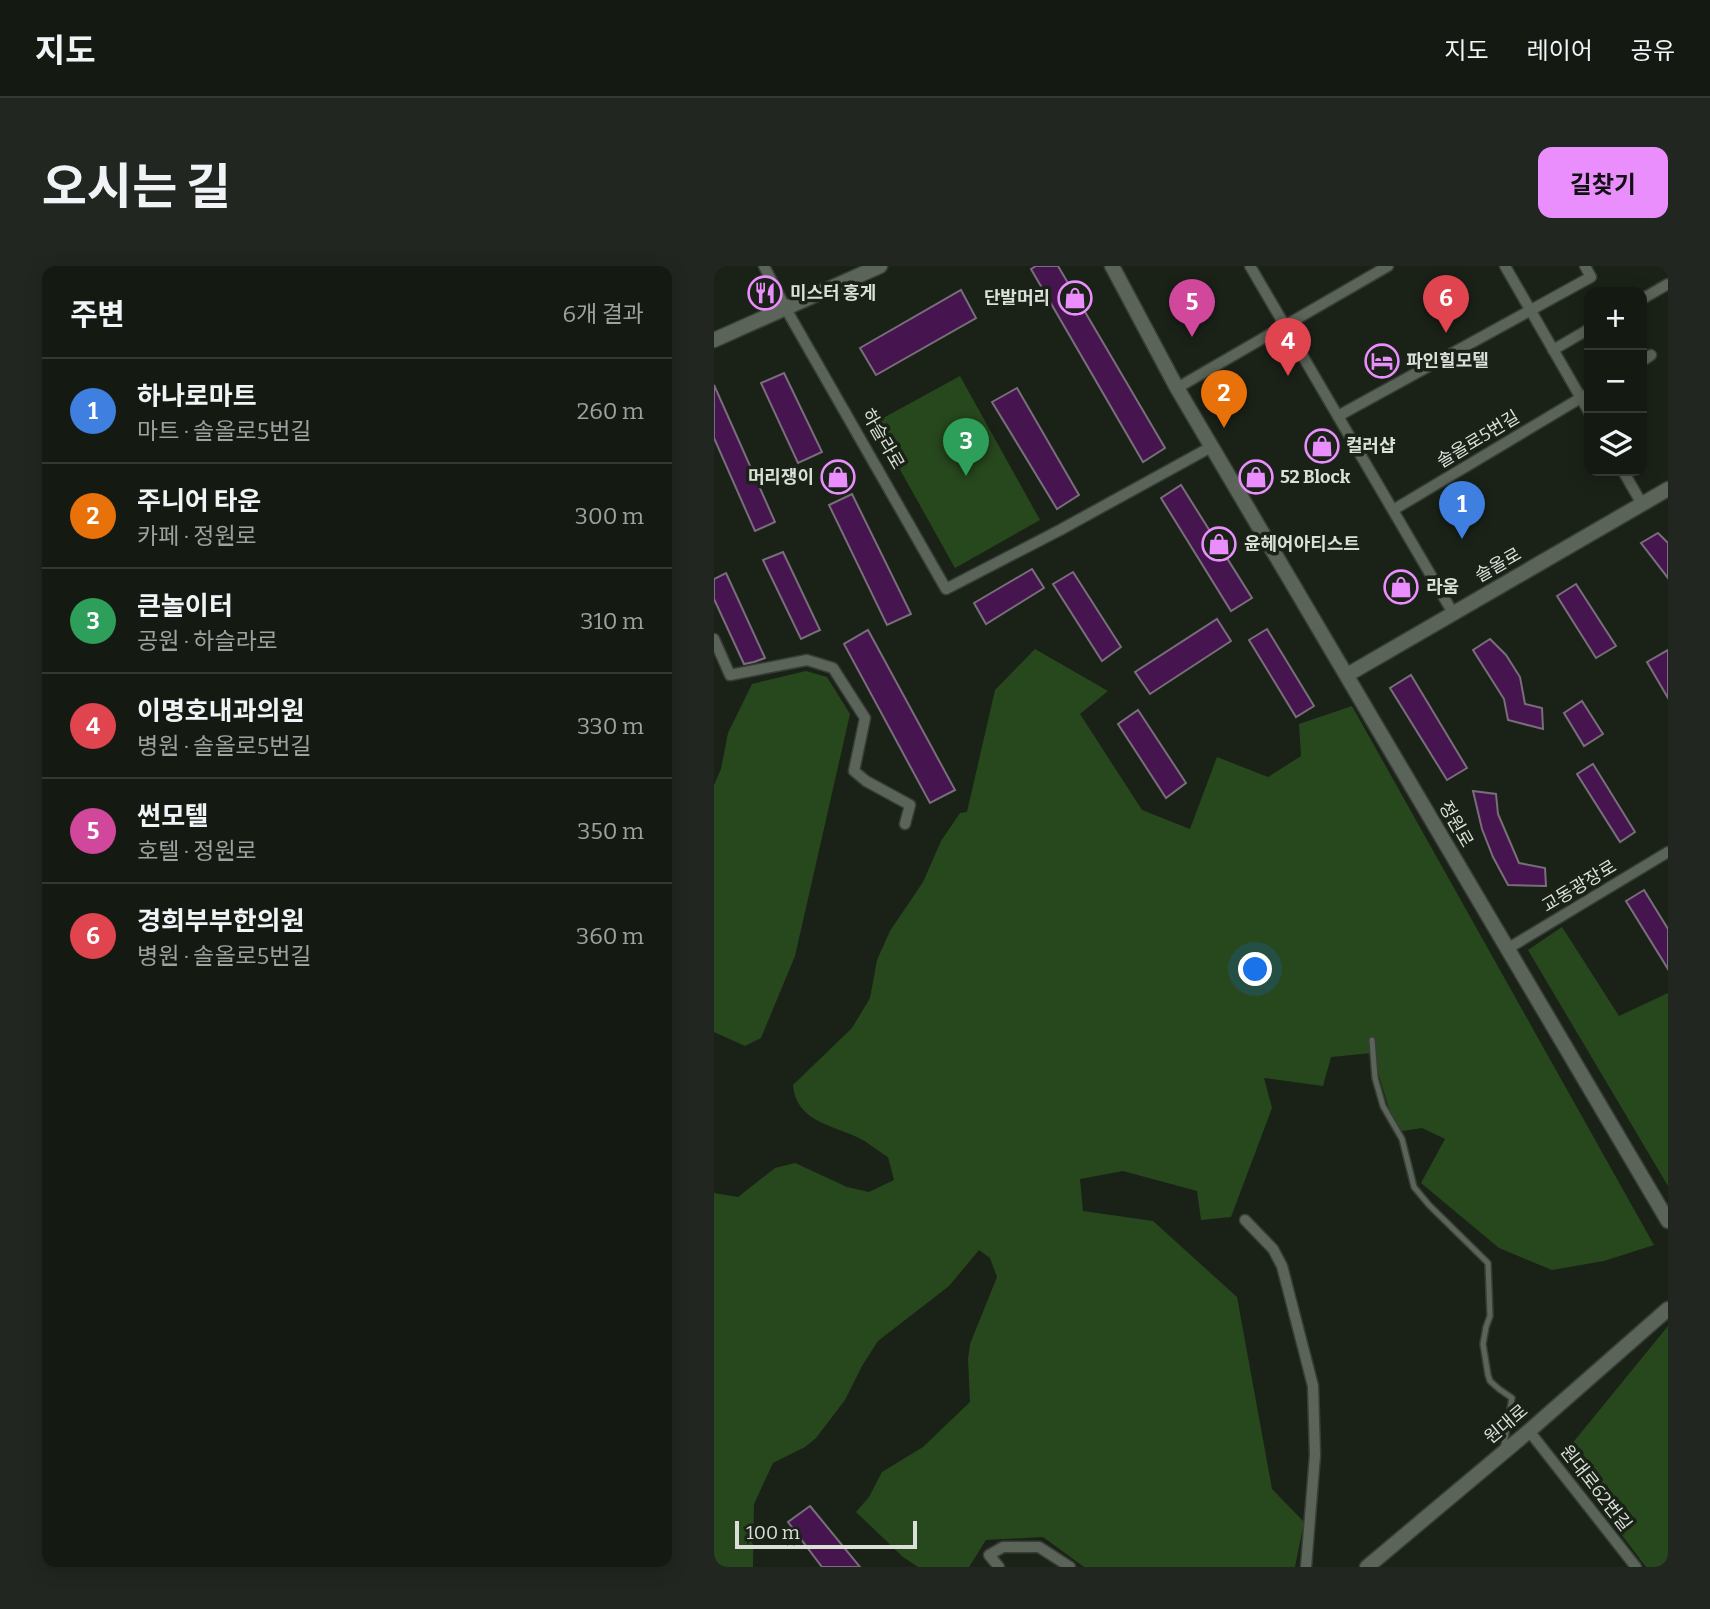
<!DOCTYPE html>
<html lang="ko">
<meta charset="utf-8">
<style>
:root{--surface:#141a12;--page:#212720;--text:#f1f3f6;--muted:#9da19f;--line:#333832;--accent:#ea8dfd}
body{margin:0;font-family:Bitter,"Noto Sans KR",serif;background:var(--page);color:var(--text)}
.controls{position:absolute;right:21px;top:21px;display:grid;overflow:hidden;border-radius:14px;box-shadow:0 4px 18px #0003}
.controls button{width:63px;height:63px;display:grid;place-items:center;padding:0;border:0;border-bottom:2px solid var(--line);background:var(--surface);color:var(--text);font:35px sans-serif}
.scale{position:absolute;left:21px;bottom:18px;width:182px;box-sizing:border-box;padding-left:7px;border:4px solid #dadfd8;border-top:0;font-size:19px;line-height:24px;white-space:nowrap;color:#dadfd8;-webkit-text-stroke:5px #1a2218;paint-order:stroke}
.you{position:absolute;left:542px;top:704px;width:24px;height:24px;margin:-18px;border:5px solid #fff;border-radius:50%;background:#1a73e8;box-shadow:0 0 0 10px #1a73e833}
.badge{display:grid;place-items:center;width:46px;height:46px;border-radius:50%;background:var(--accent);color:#fff;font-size:23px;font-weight:700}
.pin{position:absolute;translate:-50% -58px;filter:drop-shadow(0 2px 4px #0008)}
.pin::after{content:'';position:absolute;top:37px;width:24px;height:21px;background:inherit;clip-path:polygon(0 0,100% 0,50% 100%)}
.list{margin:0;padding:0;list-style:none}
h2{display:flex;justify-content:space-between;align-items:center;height:91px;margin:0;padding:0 28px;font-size:30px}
h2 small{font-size:23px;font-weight:400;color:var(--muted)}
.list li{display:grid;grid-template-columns:46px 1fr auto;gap:21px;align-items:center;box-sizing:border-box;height:105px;padding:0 28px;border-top:2px solid var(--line)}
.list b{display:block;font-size:26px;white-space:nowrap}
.list p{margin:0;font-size:23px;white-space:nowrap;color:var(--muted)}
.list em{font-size:23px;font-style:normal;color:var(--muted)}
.icon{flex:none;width:38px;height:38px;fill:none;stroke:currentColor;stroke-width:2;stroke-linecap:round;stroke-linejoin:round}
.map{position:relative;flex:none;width:954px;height:1301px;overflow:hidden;border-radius:14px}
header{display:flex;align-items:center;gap:42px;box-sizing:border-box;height:98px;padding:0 35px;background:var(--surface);border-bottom:2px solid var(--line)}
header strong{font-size:33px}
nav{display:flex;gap:38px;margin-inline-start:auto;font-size:24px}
.intro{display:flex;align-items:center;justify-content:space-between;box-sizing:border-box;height:168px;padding:0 42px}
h1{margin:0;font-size:49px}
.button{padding:18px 32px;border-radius:14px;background:var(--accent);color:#111;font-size:24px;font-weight:700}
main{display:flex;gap:42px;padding:0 42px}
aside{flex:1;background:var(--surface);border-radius:14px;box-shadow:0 4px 18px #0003}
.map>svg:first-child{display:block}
.green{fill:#27471d}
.building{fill:#46154f;stroke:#786e7a;stroke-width:2}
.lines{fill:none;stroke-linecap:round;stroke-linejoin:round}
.lane-casing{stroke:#383e37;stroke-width:8}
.street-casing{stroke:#383e37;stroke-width:13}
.secondary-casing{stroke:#383e37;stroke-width:17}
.lane{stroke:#5b6458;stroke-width:5}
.street{stroke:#5b6458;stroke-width:10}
.secondary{stroke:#5b6458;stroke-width:14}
.labels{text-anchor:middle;stroke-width:7;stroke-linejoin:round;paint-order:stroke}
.poi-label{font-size:18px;font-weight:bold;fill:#dadfd8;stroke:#1a2218;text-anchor:start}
.street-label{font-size:18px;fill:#dadfd8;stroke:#1a2218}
</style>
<header>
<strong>지도</strong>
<nav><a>지도</a><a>레이어</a><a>공유</a></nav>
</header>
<div class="intro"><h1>오시는 길</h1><a class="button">길찾기</a></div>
<main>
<aside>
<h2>주변<small>6개 결과</small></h2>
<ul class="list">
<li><span class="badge" style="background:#3f7fe0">1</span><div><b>하나로마트</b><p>마트 · 솔올로5번길</p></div><em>260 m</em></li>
<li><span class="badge" style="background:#e8710a">2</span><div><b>주니어 타운</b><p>카페 · 정원로</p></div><em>300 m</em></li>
<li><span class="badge" style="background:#2e9e5b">3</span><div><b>큰놀이터</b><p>공원 · 하슬라로</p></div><em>310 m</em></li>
<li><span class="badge" style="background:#e0444e">4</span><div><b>이명호내과의원</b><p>병원 · 솔올로5번길</p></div><em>330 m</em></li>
<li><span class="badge" style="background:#d1479c">5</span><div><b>썬모텔</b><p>호텔 · 정원로</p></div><em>350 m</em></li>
<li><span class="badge" style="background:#e0444e">6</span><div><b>경희부부한의원</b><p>병원 · 솔올로5번길</p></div><em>360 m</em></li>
</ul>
</aside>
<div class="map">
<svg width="954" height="1301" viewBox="0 0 954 1301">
<rect width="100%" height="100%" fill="#1a2218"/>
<g class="green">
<path d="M246,110L326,254L241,302L160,157Z"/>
<path d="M321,383L394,425L366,448L428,544L476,563L503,491L554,511L587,490L585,458L638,440L940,979L890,995L838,1004L785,982L707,917L731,873L708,862L682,866L658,787L617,791L609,820L550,812L558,842L517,951L487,954L483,925L409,905L366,913L369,945L439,955L523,1031L558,1223L590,1256L581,1301H370L329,1271L272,1274L255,1301H204L189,1291L142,1246L155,1231L168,1206L209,1181L256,1136L254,1093L256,1078L283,1011L276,992L265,984L235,1020L164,1075L148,1100L131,1134L102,1172L91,1181L59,1197L40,1238L39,1301H0V927L24,931L61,902L81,897L133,921L155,926L180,914L174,891C164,885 155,877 145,872C119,859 82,856 79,819L138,762L156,732L163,694L176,665L209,616L227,575L246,547L253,546L281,424Z"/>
<path d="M92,405L113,411L136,448L81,690L47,772L31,780L0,766V519L7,503L14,467L38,418Z"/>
<path d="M848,661L905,750L954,727V920L814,684Z"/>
<path d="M954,1060V1301H932L848,1190Z"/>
</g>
<g class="building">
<path d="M322,0H344L451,182L429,196L317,3Z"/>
<path d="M247,24L262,52L162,109L146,82Z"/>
<path d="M70,107L108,186L84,197L47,117Z"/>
<path d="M0,119L61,256L41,265L0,172Z"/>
<path d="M303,122L365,229L343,243L278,136Z"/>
<path d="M467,219L538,332L517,345L447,232Z"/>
<path d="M138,228L197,348L173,359L115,239Z"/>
<path d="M944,267L954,277V312L927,277Z"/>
<path d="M69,286L106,364L87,373L49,294Z"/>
<path d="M318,303L330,322L272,358L260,337Z"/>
<path d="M359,306L407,381L388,395L339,318Z"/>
<path d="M12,307L51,392L40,396L30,398L0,333V313Z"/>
<path d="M862,318L902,380L882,392L843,330Z"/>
<path d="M503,353L517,375L436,428L421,406Z"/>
<path d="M553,363L600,440L582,451L535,374Z"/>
<path d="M154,364L241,524L216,537L130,378Z"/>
<path d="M776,373L792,389L806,411L811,438L828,442L829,463L794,454L790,433L759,384Z"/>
<path d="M954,384V432L933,396Z"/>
<path d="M697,409L753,502L733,514L676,422Z"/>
<path d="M868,435L889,468L870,480L850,447Z"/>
<path d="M424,444L472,517L452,532L404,458Z"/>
<path d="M879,498L921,566L906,576L863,508Z"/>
<path d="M759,525L782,528L784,548L805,597L831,602L832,620L794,619L779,591L768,563Z"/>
<path d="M930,624L954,663V703L912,635Z"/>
<path d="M96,1240L146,1301H108L74,1256Z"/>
</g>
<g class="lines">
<defs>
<path id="lane" d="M658,774L661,812L669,840L688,873L700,921L715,939L774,997L776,1050L772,1061L769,1078L774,1109L776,1115L785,1123L798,1132L789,1184"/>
<g id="street">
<path d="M50,0L72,43L232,323L346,264L497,181"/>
<path d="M536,0L739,347"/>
<path d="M791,0L875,146"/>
<path d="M928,33L954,18"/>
<path d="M839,84L875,63"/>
<path d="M928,95L937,89"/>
<path d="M463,122L674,0"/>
<path d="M624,150L877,11L871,0"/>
<path d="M909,205L928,238"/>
<path d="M679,244L875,127"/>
<path d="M0,373L16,409L93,394L119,402L151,452L140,505L152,515L196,539L191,558"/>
<path d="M793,683L954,586"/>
<path d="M531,954L559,983L568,1000L599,1120L601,1189L592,1301"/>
<path d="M815,1165L922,1301"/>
<path d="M285,1301L275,1289L289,1281H325L356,1301"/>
</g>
<g id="secondary">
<path d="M398,0L463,122L954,955"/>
<path d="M0,74L166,0"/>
<path d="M633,409L954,223"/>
<path d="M653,1301L815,1165L954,1043"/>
</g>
</defs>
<use href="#lane" class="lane-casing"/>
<use href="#street" class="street-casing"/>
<use href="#secondary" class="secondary-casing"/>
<use href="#lane" class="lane"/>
<use href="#street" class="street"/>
<use href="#secondary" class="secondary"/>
</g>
<defs>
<symbol id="restaurant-ring" viewBox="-11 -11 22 22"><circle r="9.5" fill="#1a2218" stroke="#ea8dfd" stroke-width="1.5"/><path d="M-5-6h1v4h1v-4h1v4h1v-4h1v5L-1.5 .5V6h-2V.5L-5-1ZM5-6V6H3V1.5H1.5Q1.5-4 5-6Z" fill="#ea8dfd"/></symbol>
<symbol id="shop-ring" viewBox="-11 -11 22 22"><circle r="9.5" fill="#1a2218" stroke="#ea8dfd" stroke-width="1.5"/><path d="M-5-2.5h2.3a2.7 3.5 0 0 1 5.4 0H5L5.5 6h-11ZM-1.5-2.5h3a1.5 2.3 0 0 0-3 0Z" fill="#ea8dfd"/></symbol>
<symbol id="hotel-ring" viewBox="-11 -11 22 22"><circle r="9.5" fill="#1a2218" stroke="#ea8dfd" stroke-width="1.5"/><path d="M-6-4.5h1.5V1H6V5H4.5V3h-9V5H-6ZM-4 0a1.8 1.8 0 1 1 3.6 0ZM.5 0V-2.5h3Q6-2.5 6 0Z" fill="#ea8dfd"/></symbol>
</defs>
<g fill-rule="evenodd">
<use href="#restaurant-ring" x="32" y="8" width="38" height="38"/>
<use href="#shop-ring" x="342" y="13" width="38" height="38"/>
<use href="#hotel-ring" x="649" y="76" width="38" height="38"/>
<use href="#shop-ring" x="589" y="161" width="38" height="38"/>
<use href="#shop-ring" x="105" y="192" width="38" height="38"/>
<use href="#shop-ring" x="523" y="192" width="38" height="38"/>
<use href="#shop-ring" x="486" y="259" width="38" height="38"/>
<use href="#shop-ring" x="668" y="302" width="38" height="38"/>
</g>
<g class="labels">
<g class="poi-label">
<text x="76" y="33">미스터 홍게</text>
<text x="336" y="38" text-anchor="end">단발머리</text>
<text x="692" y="101">파인힐모텔</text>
<text x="632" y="186">컬러샵</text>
<text x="100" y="217" text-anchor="end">머리쟁이</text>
<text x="566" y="217">52 Block</text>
<text x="530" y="284">윤헤어아티스트</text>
<text x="712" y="327">라움</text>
</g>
<g class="street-label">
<text transform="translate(169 173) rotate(60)" y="6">하슬라로</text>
<text transform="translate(764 173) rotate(-31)" y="6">솔올로5번길</text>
<text transform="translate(784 299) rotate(-30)" y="6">솔올로</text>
<text transform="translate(742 558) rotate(60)" y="6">정원로</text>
<text transform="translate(865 620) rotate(-31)" y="6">교동광장로</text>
<text transform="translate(792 1158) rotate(-40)" y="6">원대로</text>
<text transform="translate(882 1222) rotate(52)" y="6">원대로62번길</text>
</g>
</g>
</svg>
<div class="controls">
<button>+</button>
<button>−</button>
<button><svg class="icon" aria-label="layers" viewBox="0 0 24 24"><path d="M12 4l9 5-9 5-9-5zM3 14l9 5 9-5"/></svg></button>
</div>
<div class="scale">100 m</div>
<div class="you"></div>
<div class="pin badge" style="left:748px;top:273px;background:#3f7fe0">1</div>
<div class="pin badge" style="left:510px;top:162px;background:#e8710a">2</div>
<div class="pin badge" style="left:252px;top:210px;background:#2e9e5b">3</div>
<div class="pin badge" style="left:574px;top:110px;background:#e0444e">4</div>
<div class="pin badge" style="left:478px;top:71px;background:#d1479c">5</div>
<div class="pin badge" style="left:732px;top:67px;background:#e0444e">6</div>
</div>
</main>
